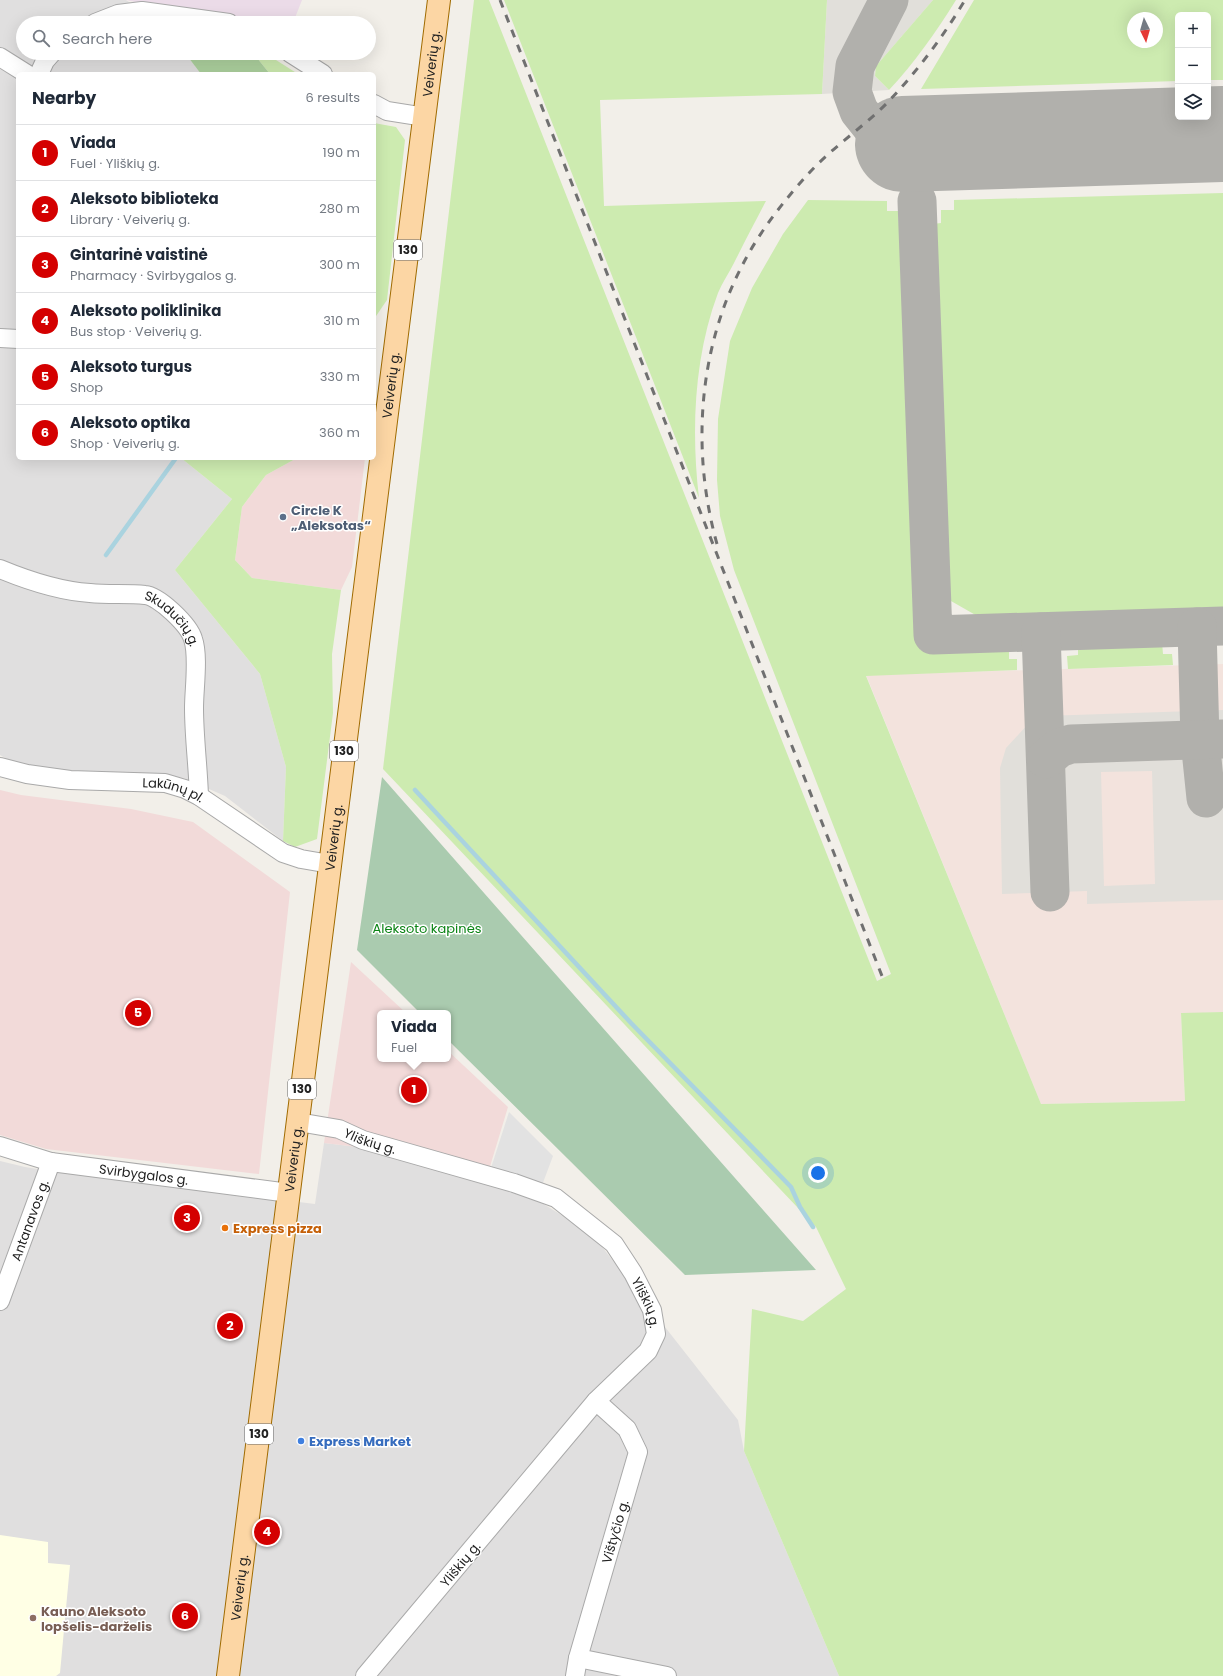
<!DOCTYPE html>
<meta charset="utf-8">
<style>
:root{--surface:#fff;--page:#f6f6f7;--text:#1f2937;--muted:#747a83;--line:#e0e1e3;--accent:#d40000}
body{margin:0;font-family:Poppins,sans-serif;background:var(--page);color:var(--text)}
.controls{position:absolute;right:12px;top:12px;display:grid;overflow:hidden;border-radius:6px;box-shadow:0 4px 16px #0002}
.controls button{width:36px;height:36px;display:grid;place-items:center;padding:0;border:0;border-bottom:1px solid var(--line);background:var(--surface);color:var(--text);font:20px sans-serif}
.compass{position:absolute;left:1127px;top:12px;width:36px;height:36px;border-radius:50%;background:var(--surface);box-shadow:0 4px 16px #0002;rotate:175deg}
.you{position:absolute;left:818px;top:1173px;width:14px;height:14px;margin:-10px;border:3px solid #fff;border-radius:50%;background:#1a73e8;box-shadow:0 0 0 6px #1a73e833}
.badge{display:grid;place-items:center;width:26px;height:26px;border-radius:50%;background:var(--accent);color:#fff;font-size:13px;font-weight:700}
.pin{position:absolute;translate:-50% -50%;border:2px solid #fff;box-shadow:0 1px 4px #0006}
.popup{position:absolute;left:377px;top:1010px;width:74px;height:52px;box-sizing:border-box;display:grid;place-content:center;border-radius:6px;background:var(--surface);filter:drop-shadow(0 1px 3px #0005);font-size:13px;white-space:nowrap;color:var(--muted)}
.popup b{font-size:15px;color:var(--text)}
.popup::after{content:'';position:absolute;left:50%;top:100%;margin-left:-8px;border:8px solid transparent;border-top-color:var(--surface)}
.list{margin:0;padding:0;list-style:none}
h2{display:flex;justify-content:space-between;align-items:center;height:52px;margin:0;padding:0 16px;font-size:17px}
h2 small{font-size:13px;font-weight:400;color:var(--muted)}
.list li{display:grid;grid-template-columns:26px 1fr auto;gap:12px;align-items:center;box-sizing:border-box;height:56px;padding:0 16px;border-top:1px solid var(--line)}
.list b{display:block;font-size:15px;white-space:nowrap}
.list p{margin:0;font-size:13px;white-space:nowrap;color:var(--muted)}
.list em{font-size:13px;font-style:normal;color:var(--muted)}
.icon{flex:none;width:22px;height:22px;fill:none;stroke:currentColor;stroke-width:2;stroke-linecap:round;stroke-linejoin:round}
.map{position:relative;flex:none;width:1223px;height:1676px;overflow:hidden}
.search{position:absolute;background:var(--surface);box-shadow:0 4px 16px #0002;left:16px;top:16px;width:360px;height:44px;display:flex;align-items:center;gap:10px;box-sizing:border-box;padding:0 14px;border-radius:22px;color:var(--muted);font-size:15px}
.panel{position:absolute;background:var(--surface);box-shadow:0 4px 16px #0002;left:16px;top:72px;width:360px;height:388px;border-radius:6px}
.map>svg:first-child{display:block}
.residential{fill:#e0dfdf}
.commercial{fill:#f2dad9}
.industrial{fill:#ebdbe8}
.education{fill:#ffffe5}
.military{fill:#f3e3dd}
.airport{fill:#e1dfda;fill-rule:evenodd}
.grass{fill:#cdebb0;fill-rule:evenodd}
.forest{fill:#add19e}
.cemetery{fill:#aacbaf}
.parking{fill:#e2e2e2}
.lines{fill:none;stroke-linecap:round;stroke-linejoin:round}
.stream{stroke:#aad3df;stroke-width:4.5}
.taxiway{stroke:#b1b0ac;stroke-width:39}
.runway{stroke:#b1b0ac;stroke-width:96}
.minor-casing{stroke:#a9a9a9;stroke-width:20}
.major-casing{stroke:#a06b00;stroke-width:24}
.minor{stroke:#fff;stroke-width:18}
.major{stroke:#fcd6a4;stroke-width:22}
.rail{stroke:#707070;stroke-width:3;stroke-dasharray:8 8;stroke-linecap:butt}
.service-dot{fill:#5c6f8a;stroke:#fff;stroke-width:1.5}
.food-dot{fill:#e8710a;stroke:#fff;stroke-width:1.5}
.shop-dot{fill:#3f7fe0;stroke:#fff;stroke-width:1.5}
.education-dot{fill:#8d6e63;stroke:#fff;stroke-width:1.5}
.labels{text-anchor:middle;stroke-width:3;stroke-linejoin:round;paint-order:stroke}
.shield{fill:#fff;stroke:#646464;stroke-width:1}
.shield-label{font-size:12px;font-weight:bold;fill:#222}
.street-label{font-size:13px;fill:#222;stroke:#fff}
.service-label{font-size:13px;font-weight:bold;fill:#4e5e75;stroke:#fff;text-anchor:start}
.park-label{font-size:13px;fill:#0c8416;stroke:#fff}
.food-label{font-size:13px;font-weight:bold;fill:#c56008;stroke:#fff;text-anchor:start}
.shop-label{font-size:13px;font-weight:bold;fill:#366cbe;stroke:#fff;text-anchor:start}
.education-label{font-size:13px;font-weight:bold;fill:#785e54;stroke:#fff;text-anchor:start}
</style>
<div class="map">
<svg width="1223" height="1676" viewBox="0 0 1223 1676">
<rect width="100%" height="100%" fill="#f2efe9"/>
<g class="residential">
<path d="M0,0H126L161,23H23V53H185L201,74H18V458H181L232,499L175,570L260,674L286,767L283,841L225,796L184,778L152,774L55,770L16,764L0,755Z"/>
<path d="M324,1143L358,1147L529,1195L592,1234L738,1420L744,1451L839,1676H0V1161L25,1167L63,1173L315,1204Z"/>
</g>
<g class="commercial">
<path d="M297,458H365L352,567L341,590L252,578L235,560L242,507L266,475Z"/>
<path d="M0,790L21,795L131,809L193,822L290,892L259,1174L46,1149L0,1135Z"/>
<path d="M351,962L406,1013H380V1059H448V1051L508,1107L485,1183L358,1147L324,1143Z"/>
</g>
<path class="industrial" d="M126,0H302L293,23H232Z"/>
<path class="education" d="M0,1535L48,1542V1563L70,1565L60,1673L56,1676H0Z"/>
<path class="military" d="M1223,664V1012L1181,1014L1185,1101L1041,1104L866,675Z"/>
<g class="airport">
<path d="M827,0H933L876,66L875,76L889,90L822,94Z"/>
<path d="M1223,710V900L1087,904V891L1002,894L1000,768L1006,748L1029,723L1044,716ZM1152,771L1155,884L1104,886L1101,772Z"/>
</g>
<g class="grass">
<path d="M474,0H489L877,981L891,974L734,570L720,516L717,480L718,419L730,341L752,288L783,234L808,200L887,201V211H898L899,225H908L920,650L1009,647V659H1017V670L866,676L1041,1104L1185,1101L1181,1013L1223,1012V1676H839L744,1451L752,1309L803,1321L846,1289L816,1227L383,769Z"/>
<path d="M504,0H827L822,94L600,100L604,206L766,201C755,222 744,243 734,263C729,273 722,283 718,293C694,357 691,431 699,498Z"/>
<path d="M933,0H956C936,32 915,62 889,90L875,76L876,66Z"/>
<path d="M974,0H1223V80H1208V15H1178V81L921,89ZM1133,18H1157V42H1133Z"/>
<path d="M253,53H265L298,74H270Z"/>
<path d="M374,123L396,127L405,140L387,300L374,319Z"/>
<path d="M1223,193V613L986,621L944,597L933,224L941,223V210H954V200Z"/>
<path d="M181,458H297L266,475L242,507L235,560L252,578L341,590L332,654L333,713L317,839L295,847L283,841L286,767L260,674L175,570L232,499Z"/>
<path d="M1162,642L1163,654H1172L1173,665L1068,669L1067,656L1078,655V645Z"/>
</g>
<path class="forest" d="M185,53H253L270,74H201Z"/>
<path class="cemetery" d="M382,777L816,1270L685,1275L448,1040V1013H420L357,950Z"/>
<path class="parking" d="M509,1112L553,1156L541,1188L490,1171Z"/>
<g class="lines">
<g class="stream">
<path d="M106,555L176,458"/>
<path d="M415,790L631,1023L791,1187L800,1207L813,1227"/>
</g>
<g class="taxiway">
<path d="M889,0L855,66L852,92L859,111L871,126L887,139L903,144"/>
<path d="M917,201L933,635L1223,626"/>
<path d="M1197,627L1200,740L1206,798"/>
<path d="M1041,632L1050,892"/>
<path d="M1046,759L1059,748L1071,744L1223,739"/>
</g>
<path class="runway" d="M903,144L1223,134"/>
<defs>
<g id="minor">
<path d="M95,23L118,14L142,11L229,23"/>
<path d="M290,53L323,74"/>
<path d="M0,57L27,74"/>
<path d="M39,74L45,61L52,53"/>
<path d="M374,104L387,111L425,117"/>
<path d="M0,338L18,339"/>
<path id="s1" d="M0,569C29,581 59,591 90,593C109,595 127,593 145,595C159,596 189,625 193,639C199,656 194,689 194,708C194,737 198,766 199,796"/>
<path id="s2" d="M0,767L27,774L70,780L165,783L185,789L199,796L283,853L301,859L330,864"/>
<path id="s3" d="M298,1122L339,1129L363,1140L514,1183L556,1198L614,1244L633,1273L652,1310L656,1334L648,1351L596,1401L365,1676"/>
<path id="s4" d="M0,1146L51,1162L289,1193"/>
<path id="s5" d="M0,1301L51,1162"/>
<path d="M578,1658L667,1676"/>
<path id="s6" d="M575,1676L578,1658L638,1452L627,1429L596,1401"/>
</g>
<g id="major">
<path id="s7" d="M228,1676L439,0"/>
</g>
</defs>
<use href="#minor" class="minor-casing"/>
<use href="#major" class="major-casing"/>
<use href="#minor" class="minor"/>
<use href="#major" class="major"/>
<g class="rail">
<path d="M500,0L882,976"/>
<path d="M717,544C691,451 698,348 744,262C760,231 786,198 810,172C833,147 862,128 886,104C916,73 943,37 965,0"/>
</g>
</g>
<circle class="service-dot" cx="283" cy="517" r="4"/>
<circle class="food-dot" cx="225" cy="1228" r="4"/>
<circle class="shop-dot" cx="301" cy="1441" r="4"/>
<circle class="education-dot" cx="33" cy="1618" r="4"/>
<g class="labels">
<g class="shield">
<rect x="394" y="240" width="28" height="20" rx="3"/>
<rect x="330" y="741" width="28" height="20" rx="3"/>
<rect x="288" y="1079" width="28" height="20" rx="3"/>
<rect x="245" y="1424" width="28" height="20" rx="3"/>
</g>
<g class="shield-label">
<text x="408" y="254">130</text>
<text x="344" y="755">130</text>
<text x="302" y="1093">130</text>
<text x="259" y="1438">130</text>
</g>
<g class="street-label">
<text dy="5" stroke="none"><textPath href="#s7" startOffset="1625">Veiverių g.</textPath></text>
<text dy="5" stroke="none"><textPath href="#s7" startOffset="1301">Veiverių g.</textPath></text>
<text dy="5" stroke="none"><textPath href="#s1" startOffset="186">Skudučių g.</textPath></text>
<text dy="5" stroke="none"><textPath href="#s2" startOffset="176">Lakūnų pl.</textPath></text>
<text dy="5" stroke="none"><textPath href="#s7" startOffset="845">Veiverių g.</textPath></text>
<text dy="5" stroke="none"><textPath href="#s3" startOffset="75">Yliškių g.</textPath></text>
<text dy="5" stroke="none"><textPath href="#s7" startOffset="521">Veiverių g.</textPath></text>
<text dy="5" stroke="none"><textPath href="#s4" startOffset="147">Svirbygalos g.</textPath></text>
<text dy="5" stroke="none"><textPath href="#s5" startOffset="86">Antanavos g.</textPath></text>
<text dy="5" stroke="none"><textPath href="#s3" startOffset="411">Yliškių g.</textPath></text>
<text dy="5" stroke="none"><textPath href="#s6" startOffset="150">Vištyčio g.</textPath></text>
<text transform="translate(460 1564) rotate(-50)" y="5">Yliškių g.</text>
<text dy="5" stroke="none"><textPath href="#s7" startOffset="89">Veiverių g.</textPath></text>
</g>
<g class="service-label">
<text x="291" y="515">Circle K<tspan x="291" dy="15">„Aleksotas“</tspan></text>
</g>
<g class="park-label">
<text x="427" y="933">Aleksoto kapinės</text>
</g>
<g class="food-label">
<text x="233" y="1233">Express pizza</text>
</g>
<g class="shop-label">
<text x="309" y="1446">Express Market</text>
</g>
<g class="education-label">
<text x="41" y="1616">Kauno Aleksoto<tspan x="41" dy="15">lopšelis-darželis</tspan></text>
</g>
</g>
</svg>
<div class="controls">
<button>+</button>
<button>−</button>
<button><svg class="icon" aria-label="layers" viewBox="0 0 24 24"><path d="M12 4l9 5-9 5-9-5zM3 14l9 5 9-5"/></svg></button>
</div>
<svg class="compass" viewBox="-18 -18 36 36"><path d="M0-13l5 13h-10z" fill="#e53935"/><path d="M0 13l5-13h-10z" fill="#747a83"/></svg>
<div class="you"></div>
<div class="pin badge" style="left:414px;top:1090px">1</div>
<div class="popup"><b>Viada</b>Fuel</div>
<div class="pin badge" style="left:230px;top:1326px">2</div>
<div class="pin badge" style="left:187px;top:1218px">3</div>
<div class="pin badge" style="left:267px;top:1532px">4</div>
<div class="pin badge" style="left:138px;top:1013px">5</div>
<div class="pin badge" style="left:185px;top:1616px">6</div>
<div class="search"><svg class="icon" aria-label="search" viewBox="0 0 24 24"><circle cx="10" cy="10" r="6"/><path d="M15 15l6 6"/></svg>Search here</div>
<section class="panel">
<h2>Nearby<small>6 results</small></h2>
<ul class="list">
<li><span class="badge">1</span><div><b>Viada</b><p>Fuel · Yliškių g.</p></div><em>190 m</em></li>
<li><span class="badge">2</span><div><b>Aleksoto biblioteka</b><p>Library · Veiverių g.</p></div><em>280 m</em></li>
<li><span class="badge">3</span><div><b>Gintarinė vaistinė</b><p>Pharmacy · Svirbygalos g.</p></div><em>300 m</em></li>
<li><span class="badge">4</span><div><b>Aleksoto poliklinika</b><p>Bus stop · Veiverių g.</p></div><em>310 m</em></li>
<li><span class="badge">5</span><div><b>Aleksoto turgus</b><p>Shop</p></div><em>330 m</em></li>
<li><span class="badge">6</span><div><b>Aleksoto optika</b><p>Shop · Veiverių g.</p></div><em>360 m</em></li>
</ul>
</section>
</div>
